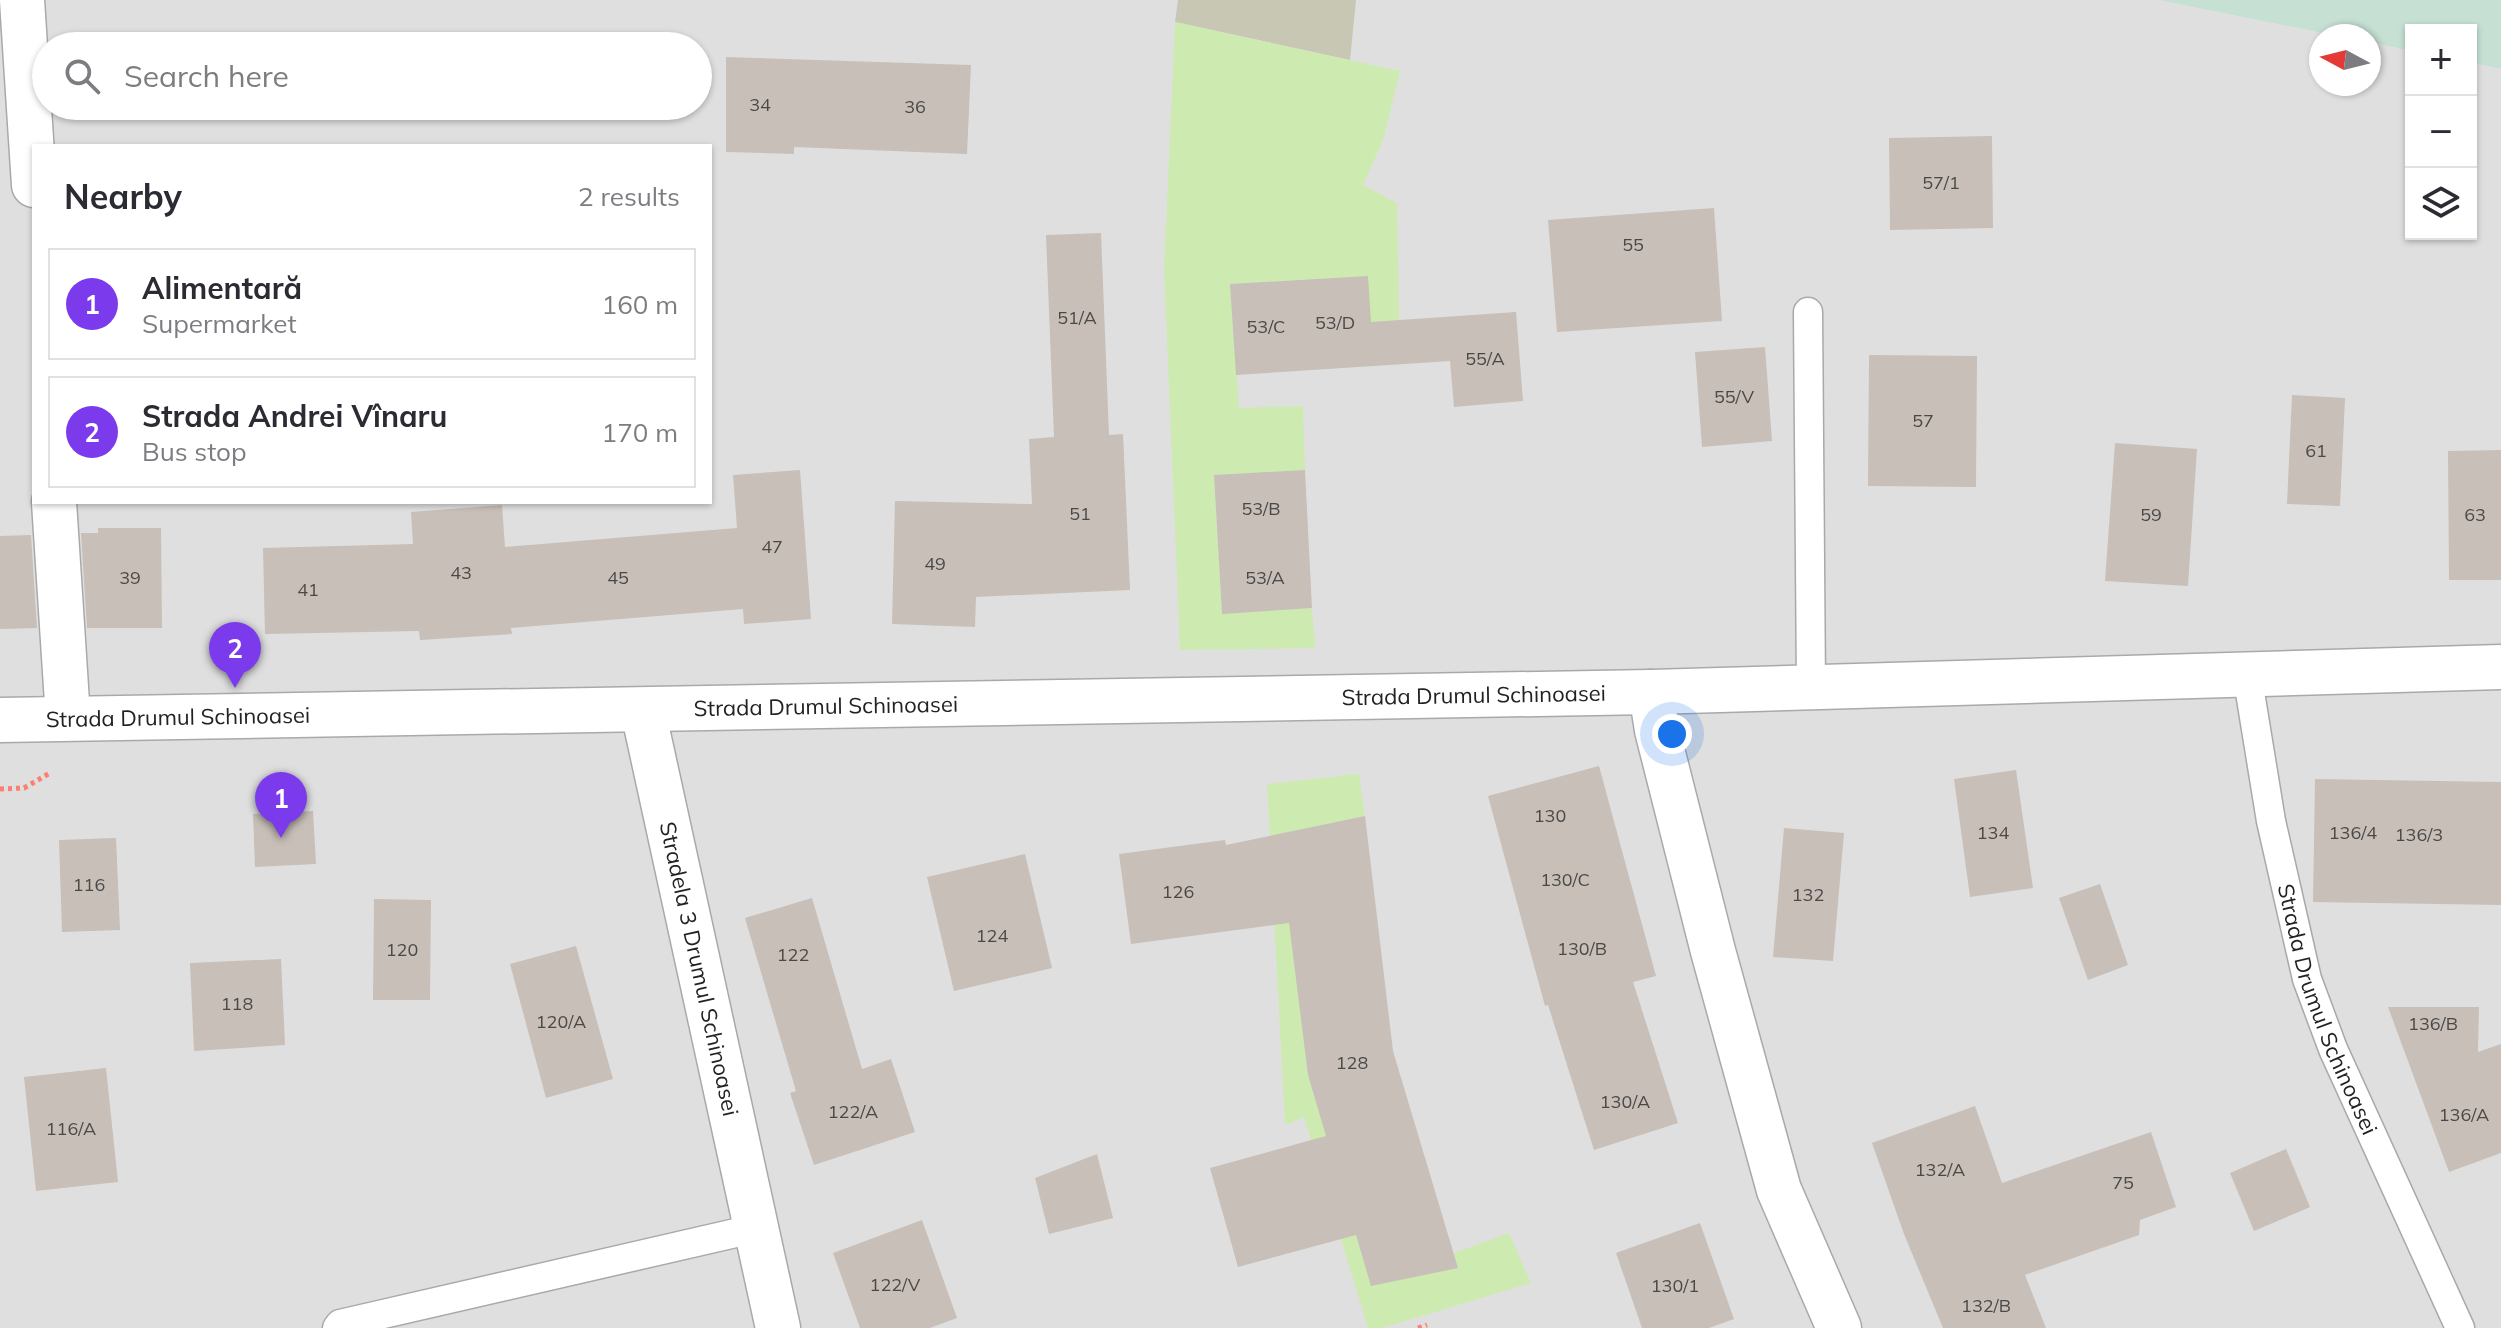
<!DOCTYPE html>
<meta charset="utf-8">
<style>
:root{--surface:#fff;--page:#f2f2f3;--text:#2b2b33;--muted:#7c7c81;--line:#e1e1e2;--accent:#7c3aed}
body{margin:0;font-family:Mulish,sans-serif;background:var(--page);color:var(--text)}
.controls{position:absolute;right:24px;top:24px;display:grid;overflow:hidden;border-radius:0px;box-shadow:0 2px 6px #0004}
.controls button{width:72px;height:72px;display:grid;place-items:center;padding:0;border:0;border-bottom:2px solid var(--line);background:var(--surface);color:var(--text);font:40px sans-serif}
.compass{position:absolute;left:2309px;top:24px;width:72px;height:72px;border-radius:50%;background:var(--surface);box-shadow:0 2px 6px #0004;rotate:277deg}
.you{position:absolute;left:1672px;top:734px;width:28px;height:28px;margin:-20px;border:6px solid #fff;border-radius:50%;background:#1a73e8;box-shadow:0 0 0 12px #1a73e833}
.badge{display:grid;place-items:center;width:52px;height:52px;border-radius:50%;background:var(--accent);color:#fff;font-size:26px;font-weight:700}
.pin{position:absolute;translate:-50% -66px;filter:drop-shadow(0 2px 4px #0008)}
.pin::after{content:'';position:absolute;top:42px;width:28px;height:24px;background:inherit;clip-path:polygon(0 0,100% 0,50% 100%)}
.list{margin:0;padding:0;list-style:none}
h2{display:flex;justify-content:space-between;align-items:center;height:104px;margin:0;padding:0 32px;font-size:34px}
h2 small{font-size:26px;font-weight:400;color:var(--muted)}
.list li{display:grid;grid-template-columns:52px 1fr auto;gap:24px;align-items:center;box-sizing:border-box;height:112px;margin:0 16px 16px;padding:0 16px;border:2px solid var(--line);border-radius:0px}
.list b{display:block;font-size:30px;white-space:nowrap}
.list p{margin:0;font-size:26px;white-space:nowrap;color:var(--muted)}
.list em{font-size:26px;font-style:normal;color:var(--muted)}
.icon{flex:none;width:44px;height:44px;fill:none;stroke:currentColor;stroke-width:2;stroke-linecap:round;stroke-linejoin:round}
.map{position:relative;flex:none;width:2501px;height:1328px;overflow:hidden}
.search{position:absolute;background:var(--surface);box-shadow:0 2px 6px #0004;left:32px;top:32px;width:680px;height:88px;display:flex;align-items:center;gap:20px;box-sizing:border-box;padding:0 28px;border-radius:44px;color:var(--muted);font-size:30px}
.panel{position:absolute;background:var(--surface);box-shadow:0 2px 6px #0004;left:32px;top:144px;width:680px;height:360px;border-radius:0px}
.map>svg:first-child{display:block}
.residential{fill:#e0dfdf;fill-rule:evenodd}
.construction{fill:#c7c7b4}
.grass{fill:#cdebb0}
.wetland{fill:#c6e0d4}
.building{fill:#c7bfb8}
.lines{fill:none;stroke-linecap:round;stroke-linejoin:round}
.service-casing{stroke:#a9a9a9;stroke-width:31}
.minor-casing{stroke:#a9a9a9;stroke-width:47}
.tertiary-casing{stroke:#a9a9a9;stroke-width:47}
.path{stroke:#fa8072;stroke-width:5;stroke-dasharray:4 4;stroke-linecap:butt}
.service{stroke:#fff;stroke-width:28}
.minor{stroke:#fff;stroke-width:44}
.tertiary{stroke:#fff;stroke-width:44}
.labels{text-anchor:middle;stroke-width:6;stroke-linejoin:round;paint-order:stroke}
.number-label{font-size:18px;fill:#4b4948}
.street-label{font-size:22px;fill:#222;stroke:#fff}
</style>
<div class="map">
<svg width="2501" height="1328" viewBox="0 0 2501 1328">
<rect width="100%" height="100%" fill="#f2efe9"/>
<path class="residential" d="M0,0H2158L2337,36H2321V84H2369V42L2411,51V234H2471V63L2501,69V1328H0ZM46,46H698V106H46ZM34,146H710V502H34Z"/>
<path class="construction" d="M1178,0H1356L1350,60L1175,22Z"/>
<g class="grass">
<path d="M1175,22L1400,71L1384,138L1363,185L1397,203L1400,364L1373,366L1367,276L1230,284L1239,408L1303,406L1305,470L1214,476L1222,613L1312,608L1315,648L1180,650L1164,270Z"/>
<path d="M1359,774L1365,816L1279,834L1308,1075L1371,1285L1458,1268L1454,1253L1509,1233L1531,1283L1382,1328H1368L1304,1117L1285,1125L1267,784Z"/>
</g>
<path class="wetland" d="M2158,0H2501V69L2471,63V30H2411V51L2369,42V36H2337Z"/>
<g class="building">
<path d="M726,57L971,65L967,154L794,147V154L726,152Z"/>
<path d="M1992,136L1993,228L1890,230L1889,138Z"/>
<path d="M1714,208L1722,321L1557,332L1548,220Z"/>
<path d="M1101,233L1109,435L1123,434L1130,590L976,597L975,627L892,624L895,501L1032,504L1029,439L1054,437L1046,235Z"/>
<path d="M1368,276L1371,322L1516,312L1523,401L1454,407L1450,361L1236,375L1230,284Z"/>
<path d="M1765,347L1772,441L1702,447L1695,352Z"/>
<path d="M1869,355L1977,356L1976,487L1868,486Z"/>
<path d="M2292,395L2345,398L2340,506L2287,504Z"/>
<path d="M2115,443L2197,449L2188,586L2105,581Z"/>
<path d="M2501,450V580H2449L2448,451Z"/>
<path d="M800,470L811,619L744,624L743,609L511,628L512,634L420,640L419,631L265,634L263,548L413,544L411,512L502,505L505,547L737,528L733,475Z"/>
<path d="M1305,470L1312,608L1222,614L1214,475Z"/>
<path d="M98,528H161L162,628H87L81,533H98Z"/>
<path d="M31,535L37,628L0,629V536Z"/>
<path d="M1599,766L1656,976L1633,982L1678,1123L1594,1150L1548,1005L1545,1006L1488,796Z"/>
<path d="M2016,770L2033,888L1970,897L1954,779Z"/>
<path d="M2315,779L2501,782V905L2313,902Z"/>
<path d="M313,811L316,864L255,867L253,814Z"/>
<path d="M1365,816L1393,1051L1458,1268L1371,1286L1356,1235L1238,1267L1210,1168L1326,1136L1308,1075L1289,923L1131,944L1119,854L1225,840L1226,845Z"/>
<path d="M1784,828L1844,833L1833,961L1773,957Z"/>
<path d="M116,838L120,930L62,932L59,840Z"/>
<path d="M1025,854L1052,968L954,991L927,877Z"/>
<path d="M2100,884L2128,965L2088,980L2059,898Z"/>
<path d="M812,898L862,1069L891,1059L915,1132L814,1165L790,1093L796,1091L745,918Z"/>
<path d="M374,899L431,900L430,1000H373Z"/>
<path d="M576,946L613,1079L546,1098L510,964Z"/>
<path d="M281,959L285,1045L194,1051L190,963Z"/>
<path d="M2388,1007H2479L2478,1052L2501,1044V1153L2449,1172Z"/>
<path d="M106,1068L118,1182L36,1191L24,1077Z"/>
<path d="M1975,1106L2002,1183L2151,1132L2176,1207L2140,1220L2139,1235L2025,1275L2046,1328H1943L1904,1234L1872,1143Z"/>
<path d="M2286,1149L2310,1207L2254,1231L2230,1173Z"/>
<path d="M1097,1154L1113,1218L1049,1234L1035,1178Z"/>
<path d="M922,1220L957,1318L930,1328H860L833,1253Z"/>
<path d="M1700,1223L1734,1319L1709,1328H1642L1616,1253Z"/>
</g>
<g class="lines">
<defs>
<g id="service">
<path d="M1808,312L1811,687"/>
<path id="s1" d="M2247,674L2271,821L2307,979L2333,1049L2460,1328"/>
<path d="M337,1328L340,1324L753,1229"/>
</g>
<g id="minor">
<path d="M22,0L34,185"/>
<path d="M54,502L68,718"/>
<path d="M1651,692L1657,730L1713,951L1779,1190L1839,1328"/>
<path id="s2" d="M643,711L778,1328"/>
</g>
<g id="tertiary">
<path id="s3" d="M0,720L1651,692L2501,667"/>
</g>
</defs>
<use href="#service" class="service-casing"/>
<use href="#minor" class="minor-casing"/>
<use href="#tertiary" class="tertiary-casing"/>
<g class="path">
<path d="M0,789L24,788L50,773"/>
<path d="M1418,1328L1427,1325"/>
</g>
<use href="#service" class="service"/>
<use href="#minor" class="minor"/>
<use href="#tertiary" class="tertiary"/>
</g>
<g class="labels">
<g class="number-label">
<text x="760" y="111">34</text>
<text x="915" y="113">36</text>
<text x="1941" y="189">57/1</text>
<text x="1633" y="251">55</text>
<text x="1077" y="324">51/A</text>
<text x="1335" y="329">53/D</text>
<text x="1266" y="333">53/C</text>
<text x="1485" y="365">55/A</text>
<text x="1734" y="403">55/V</text>
<text x="1923" y="427">57</text>
<text x="2316" y="457">61</text>
<text x="1261" y="515">53/B</text>
<text x="1080" y="520">51</text>
<text x="2151" y="521">59</text>
<text x="2475" y="521">63</text>
<text x="772" y="553">47</text>
<text x="935" y="570">49</text>
<text x="461" y="579">43</text>
<text x="130" y="584">39</text>
<text x="618" y="584">45</text>
<text x="1265" y="584">53/A</text>
<text x="308" y="596">41</text>
<text x="1550" y="822">130</text>
<text x="1993" y="839">134</text>
<text x="2353" y="839">136/4</text>
<text x="2419" y="841">136/3</text>
<text x="1565" y="886">130/C</text>
<text x="89" y="891">116</text>
<text x="1178" y="898">126</text>
<text x="1808" y="901">132</text>
<text x="992" y="942">124</text>
<text x="1582" y="955">130/B</text>
<text x="402" y="956">120</text>
<text x="793" y="961">122</text>
<text x="237" y="1010">118</text>
<text x="561" y="1028">120/A</text>
<text x="2433" y="1030">136/B</text>
<text x="1352" y="1069">128</text>
<text x="1625" y="1108">130/A</text>
<text x="853" y="1118">122/A</text>
<text x="2464" y="1121">136/A</text>
<text x="71" y="1135">116/A</text>
<text x="1940" y="1176">132/A</text>
<text x="2123" y="1189">75</text>
<text x="895" y="1291">122/V</text>
<text x="1675" y="1292">130/1</text>
<text x="1986" y="1312">132/B</text>
</g>
<g class="street-label">
<text dy="8" stroke="none"><textPath href="#s3" startOffset="1474">Strada Drumul Schinoasei</textPath></text>
<text dy="8" stroke="none"><textPath href="#s3" startOffset="826">Strada Drumul Schinoasei</textPath></text>
<text dy="8" stroke="none"><textPath href="#s3" startOffset="178">Strada Drumul Schinoasei</textPath></text>
<text dy="8" stroke="none"><textPath href="#s2" startOffset="264">Stradela 3 Drumul Schinoasei</textPath></text>
<text dy="8" stroke="none"><textPath href="#s1" startOffset="346">Strada Drumul Schinoasei</textPath></text>
</g>
</g>
</svg>
<div class="controls">
<button>+</button>
<button>−</button>
<button><svg class="icon" aria-label="layers" viewBox="0 0 24 24"><path d="M12 4l9 5-9 5-9-5zM3 14l9 5 9-5"/></svg></button>
</div>
<svg class="compass" viewBox="-18 -18 36 36"><path d="M0-13l5 13h-10z" fill="#e53935"/><path d="M0 13l5-13h-10z" fill="#7c7c81"/></svg>
<div class="you"></div>
<div class="pin badge" style="left:281px;top:838px">1</div>
<div class="pin badge" style="left:235px;top:688px">2</div>
<div class="search"><svg class="icon" aria-label="search" viewBox="0 0 24 24"><circle cx="10" cy="10" r="6"/><path d="M15 15l6 6"/></svg>Search here</div>
<section class="panel">
<h2>Nearby<small>2 results</small></h2>
<ul class="list">
<li><span class="badge">1</span><div><b>Alimentară</b><p>Supermarket</p></div><em>160 m</em></li>
<li><span class="badge">2</span><div><b>Strada Andrei Vînaru</b><p>Bus stop</p></div><em>170 m</em></li>
</ul>
</section>
</div>
